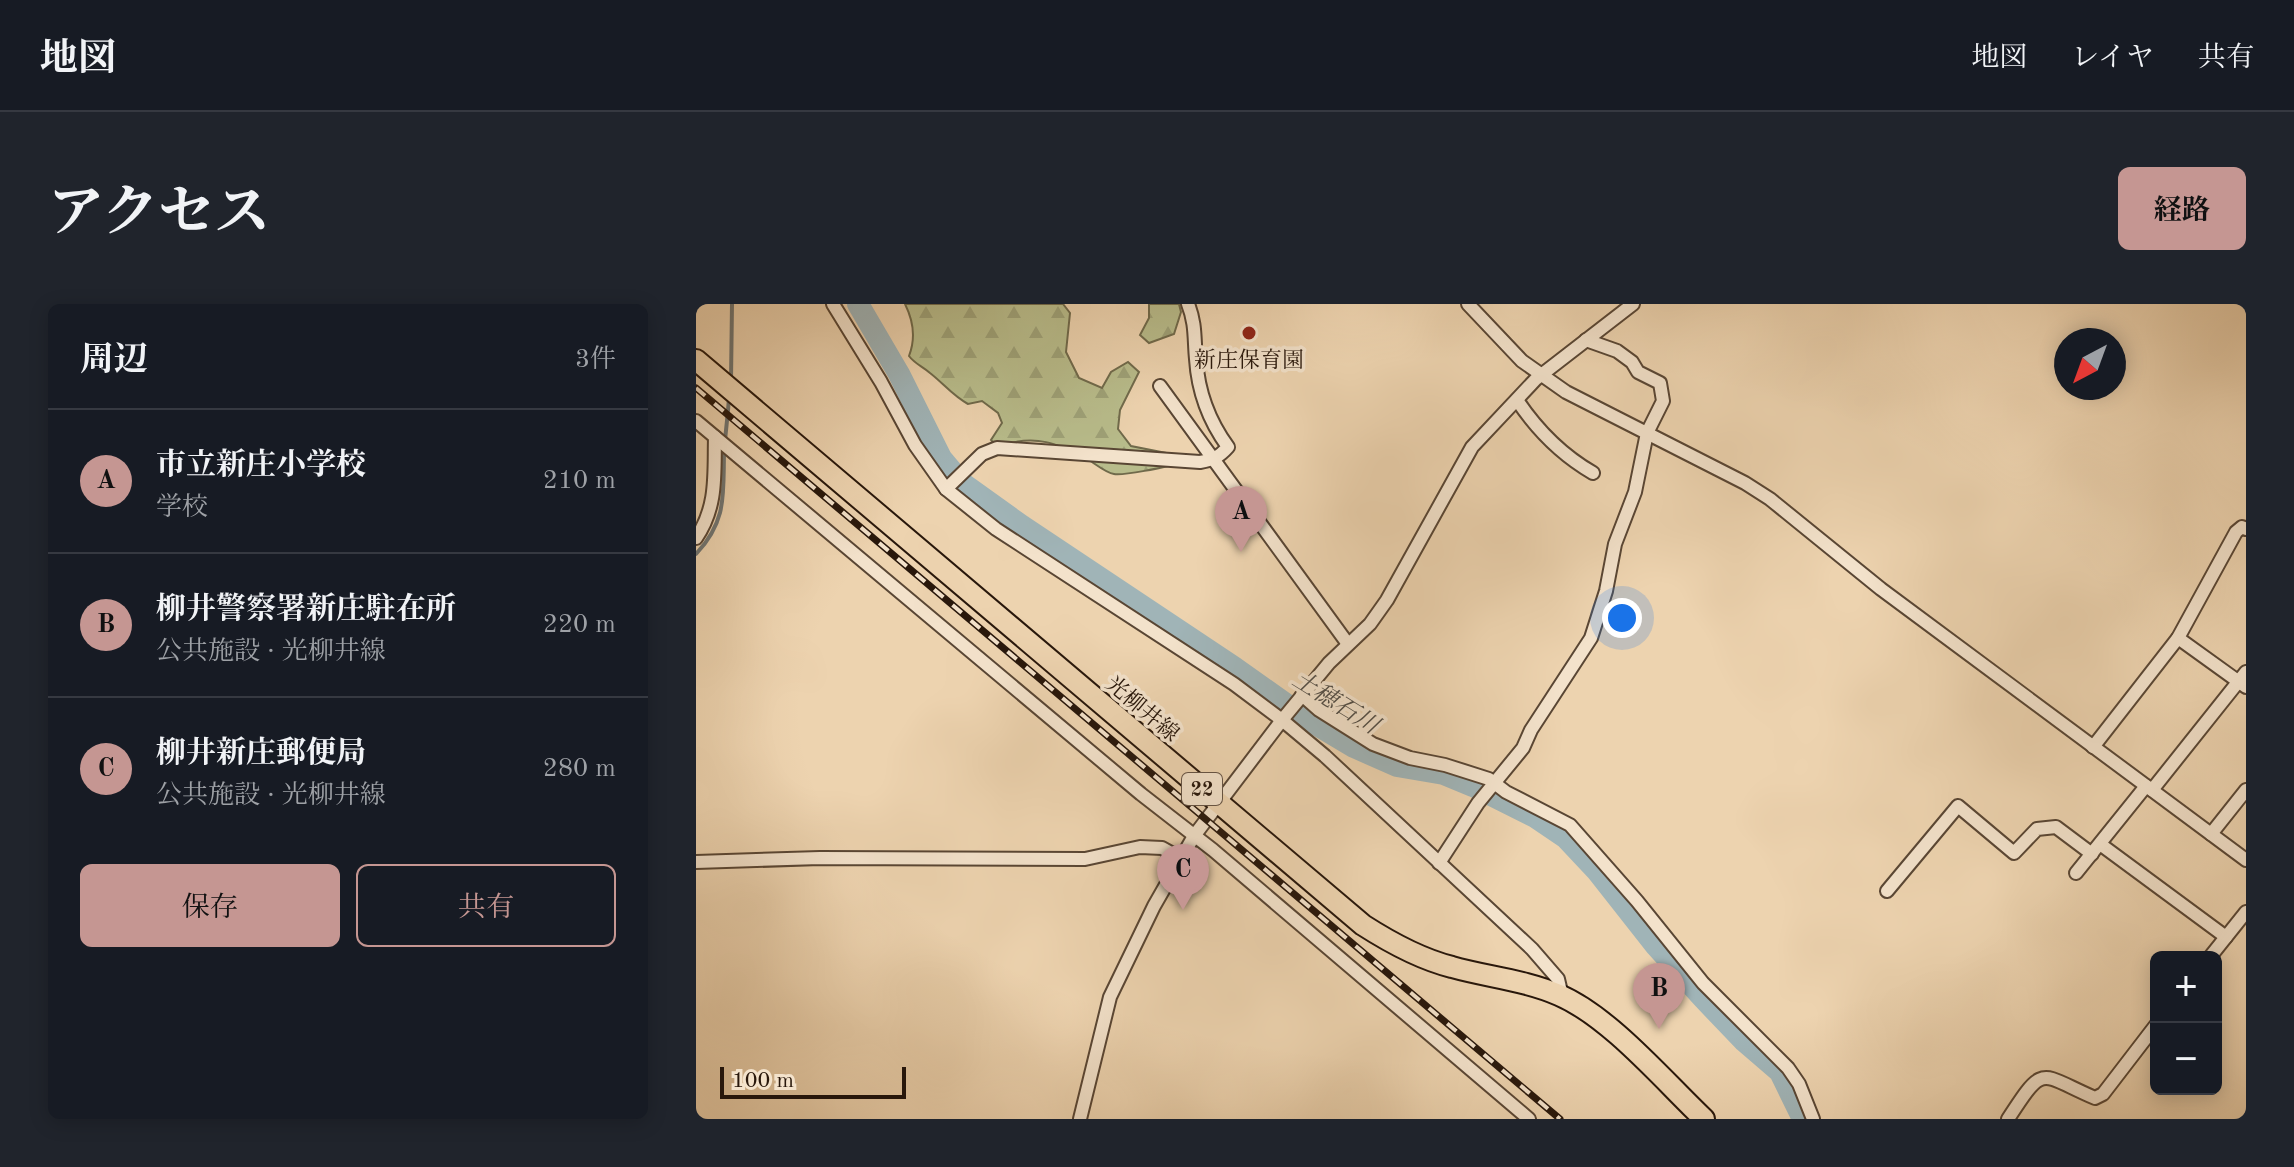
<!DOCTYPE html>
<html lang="ja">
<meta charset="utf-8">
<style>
:root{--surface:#171b24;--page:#20242c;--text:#f1f3f6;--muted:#9ea1a6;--line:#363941;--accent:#c59692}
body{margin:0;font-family:"Old Standard TT","Noto Serif JP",serif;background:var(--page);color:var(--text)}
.controls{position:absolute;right:24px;bottom:24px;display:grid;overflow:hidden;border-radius:12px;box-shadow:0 4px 20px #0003}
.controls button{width:72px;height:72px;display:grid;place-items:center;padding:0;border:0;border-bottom:2px solid var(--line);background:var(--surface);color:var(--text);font:40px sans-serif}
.compass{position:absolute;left:1358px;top:24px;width:72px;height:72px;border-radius:50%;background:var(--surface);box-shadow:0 4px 20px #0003;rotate:221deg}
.scale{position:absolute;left:24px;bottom:20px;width:186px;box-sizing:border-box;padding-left:8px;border:4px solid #28170b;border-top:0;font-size:22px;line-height:28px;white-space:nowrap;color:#28170b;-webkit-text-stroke:6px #f3e2cb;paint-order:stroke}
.you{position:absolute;left:926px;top:314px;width:28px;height:28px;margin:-20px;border:6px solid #fff;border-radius:50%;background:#1a73e8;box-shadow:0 0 0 12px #1a73e833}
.badge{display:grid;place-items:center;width:52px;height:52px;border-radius:50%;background:var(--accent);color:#111;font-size:26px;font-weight:700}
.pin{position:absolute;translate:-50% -66px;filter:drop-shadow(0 2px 4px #0008)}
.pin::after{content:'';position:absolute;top:42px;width:28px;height:24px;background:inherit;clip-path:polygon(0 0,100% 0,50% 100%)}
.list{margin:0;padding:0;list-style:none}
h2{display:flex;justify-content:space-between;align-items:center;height:104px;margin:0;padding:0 32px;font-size:34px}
h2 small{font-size:26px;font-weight:400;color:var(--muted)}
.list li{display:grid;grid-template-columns:52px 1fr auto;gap:24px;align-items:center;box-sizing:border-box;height:144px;padding:0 32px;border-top:2px solid var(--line)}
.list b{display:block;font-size:30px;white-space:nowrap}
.list p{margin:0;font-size:26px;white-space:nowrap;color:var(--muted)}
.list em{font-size:26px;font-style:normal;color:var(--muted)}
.actions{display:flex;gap:16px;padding:24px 32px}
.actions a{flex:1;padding:18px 0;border:2px solid var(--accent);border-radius:12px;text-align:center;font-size:28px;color:var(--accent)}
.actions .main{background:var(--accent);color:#111}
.map{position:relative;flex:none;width:1550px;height:815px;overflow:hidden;border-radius:12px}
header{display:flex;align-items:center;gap:48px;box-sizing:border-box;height:112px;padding:0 40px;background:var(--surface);border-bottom:2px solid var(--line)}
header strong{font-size:38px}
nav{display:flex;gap:44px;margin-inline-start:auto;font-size:28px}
.intro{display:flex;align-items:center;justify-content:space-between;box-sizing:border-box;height:192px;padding:0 48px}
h1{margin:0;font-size:56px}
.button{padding:20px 36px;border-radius:12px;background:var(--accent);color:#111;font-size:28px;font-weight:700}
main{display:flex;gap:48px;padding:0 48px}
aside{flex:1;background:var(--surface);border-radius:12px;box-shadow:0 4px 20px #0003}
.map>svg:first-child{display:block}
.forest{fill:url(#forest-firs);stroke:#706a4b;stroke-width:2}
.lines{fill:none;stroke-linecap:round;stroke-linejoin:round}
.stream{stroke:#707572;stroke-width:4}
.river{stroke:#a0b4b7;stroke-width:22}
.street-casing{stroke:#594634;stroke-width:16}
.primary-casing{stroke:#28170b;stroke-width:24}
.street{stroke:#f3e2cb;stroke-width:12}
.primary{stroke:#edd3af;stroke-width:20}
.rail-casing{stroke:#28170b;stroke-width:7}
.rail{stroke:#f3e2cb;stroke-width:4;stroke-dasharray:12;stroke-linecap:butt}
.poi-dot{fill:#8f2418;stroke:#f3e2cb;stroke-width:3}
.labels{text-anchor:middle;stroke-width:7;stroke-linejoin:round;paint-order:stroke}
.shield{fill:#f3e2cb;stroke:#655445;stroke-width:2}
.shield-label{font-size:20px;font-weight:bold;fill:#28170b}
.poi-label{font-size:22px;fill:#28170b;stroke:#f3e2cb}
.street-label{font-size:22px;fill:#28170b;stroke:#f3e2cb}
.water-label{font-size:24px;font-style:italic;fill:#524e47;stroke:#f3e2cb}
</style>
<header>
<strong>地図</strong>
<nav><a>地図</a><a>レイヤ</a><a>共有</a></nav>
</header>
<div class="intro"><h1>アクセス</h1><a class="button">経路</a></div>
<main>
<aside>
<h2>周辺<small>3件</small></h2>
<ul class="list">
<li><span class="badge">A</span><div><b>市立新庄小学校</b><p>学校</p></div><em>210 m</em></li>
<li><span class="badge">B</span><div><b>柳井警察署新庄駐在所</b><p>公共施設 · 光柳井線</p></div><em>220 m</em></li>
<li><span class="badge">C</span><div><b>柳井新庄郵便局</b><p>公共施設 · 光柳井線</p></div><em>280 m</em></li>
</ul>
<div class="actions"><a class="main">保存</a><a>共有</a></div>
</aside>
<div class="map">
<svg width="1550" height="815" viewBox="0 0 1550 815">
<defs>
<pattern id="forest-firs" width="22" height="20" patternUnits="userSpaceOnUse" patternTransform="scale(2)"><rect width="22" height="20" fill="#b8bc8b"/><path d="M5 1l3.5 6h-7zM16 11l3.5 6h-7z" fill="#9ea177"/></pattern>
</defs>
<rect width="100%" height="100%" fill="#edd3af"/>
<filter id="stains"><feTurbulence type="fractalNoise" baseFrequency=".0025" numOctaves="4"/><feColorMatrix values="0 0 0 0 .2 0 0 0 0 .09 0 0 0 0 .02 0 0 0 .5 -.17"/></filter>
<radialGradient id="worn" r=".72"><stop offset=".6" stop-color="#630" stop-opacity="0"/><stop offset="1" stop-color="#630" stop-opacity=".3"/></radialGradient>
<g class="forest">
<path d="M209,0H367L374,9L370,48L383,74L406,84L415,68L432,58L443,68L424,106L422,125L435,142L470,149L479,160C471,163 426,172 418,170C411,169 402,162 396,158C362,139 339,129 301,143L295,136L306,119L302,109L286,97L272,100C257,92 247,79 234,69C226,62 219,60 213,52C220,34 217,16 209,0Z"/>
<path d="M453,0H483L485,8L478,30L453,39L444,31L453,14Z"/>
</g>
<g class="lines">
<g class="stream">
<path d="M35,76L36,0"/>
<path d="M0,250C31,217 27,191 28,150C29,131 32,112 33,93"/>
</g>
<path class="river" d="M162,0L203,70L245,154L266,179L326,222L539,364L611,415L658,443L701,462L748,470L777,482L839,513L870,534L901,567L960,642L1006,693L1048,737L1084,768L1107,815"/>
<defs>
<g id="street">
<path d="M137,0L185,78L219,141L250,185L300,225L538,380L586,416L629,452L836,645L862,675L866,692"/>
<path d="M772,0L826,57L870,88L1049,179L1074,195L1185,285L1550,556"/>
<path d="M464,82L652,340"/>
<path d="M821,96C841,126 866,151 897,169"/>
<path d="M0,117L445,490L517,546L833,815"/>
<path d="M250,185L286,150L301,144L504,158C517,156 523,153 532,143C513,117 502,87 500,55C498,35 500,20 492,0"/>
<path d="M0,234C22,202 18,169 19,133"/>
<path d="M1482,334L1550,383"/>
<path d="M606,391L623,406L677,440L714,454L749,461L793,475L810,488L874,521L941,597L1007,679L1092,764L1103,780L1117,815"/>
<path d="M1397,443L1482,334L1540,228L1546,223L1550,225"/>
<path d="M1456,486L1550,368"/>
<path d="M1515,530L1550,486"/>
<path d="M1404,540L1530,633"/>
<path d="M0,558L124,554L389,555L444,543L466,544L484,554"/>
<path d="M743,559L782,499L827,444L835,426L895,334L910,287L919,240L939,188L951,129L967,97L964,79L942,68L936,58L921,47L890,36"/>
<path d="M1380,569L1450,482"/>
<path d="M1191,587L1262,502L1318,549L1341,525L1360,523L1396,550"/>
<path d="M1514,653L1550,608"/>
<path d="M384,815L414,693L458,602L498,532L586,416L633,359L674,320L691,296L776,143L840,75L937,0"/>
<path d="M1312,815C1349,758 1343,770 1399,794L1407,790L1460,721"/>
</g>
<path id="primary" d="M0,56L667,621C695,639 724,655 756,663C791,673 829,676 863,691C914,713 967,776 1008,815"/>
</defs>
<use href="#street" class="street-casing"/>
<use href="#primary" class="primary-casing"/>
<use href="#street" class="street"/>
<use href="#primary" class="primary"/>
<defs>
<path id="rail" d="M0,84L864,815"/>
</defs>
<use href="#rail" class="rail-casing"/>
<use href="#rail" class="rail"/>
</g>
<circle class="poi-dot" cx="553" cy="29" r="8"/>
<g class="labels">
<rect class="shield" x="486" y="469" width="40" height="32" rx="6"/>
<g class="shield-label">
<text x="506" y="492">22</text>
</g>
<g class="poi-label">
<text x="553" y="63">新庄保育園</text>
</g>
<g class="street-label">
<text transform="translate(447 404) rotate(40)" y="8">光柳井線</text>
</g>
<g class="water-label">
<text transform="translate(640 398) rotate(32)" y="8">土穂石川</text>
</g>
</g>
<rect width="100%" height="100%" filter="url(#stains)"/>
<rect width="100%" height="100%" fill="url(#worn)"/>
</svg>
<div class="controls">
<button>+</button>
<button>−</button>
</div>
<svg class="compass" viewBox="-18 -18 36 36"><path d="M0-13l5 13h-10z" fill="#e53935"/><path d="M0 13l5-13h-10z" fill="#9ea1a6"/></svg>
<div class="scale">100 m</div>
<div class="you"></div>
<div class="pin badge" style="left:545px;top:248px">A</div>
<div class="pin badge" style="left:963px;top:725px">B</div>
<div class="pin badge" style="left:487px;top:606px">C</div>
</div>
</main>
